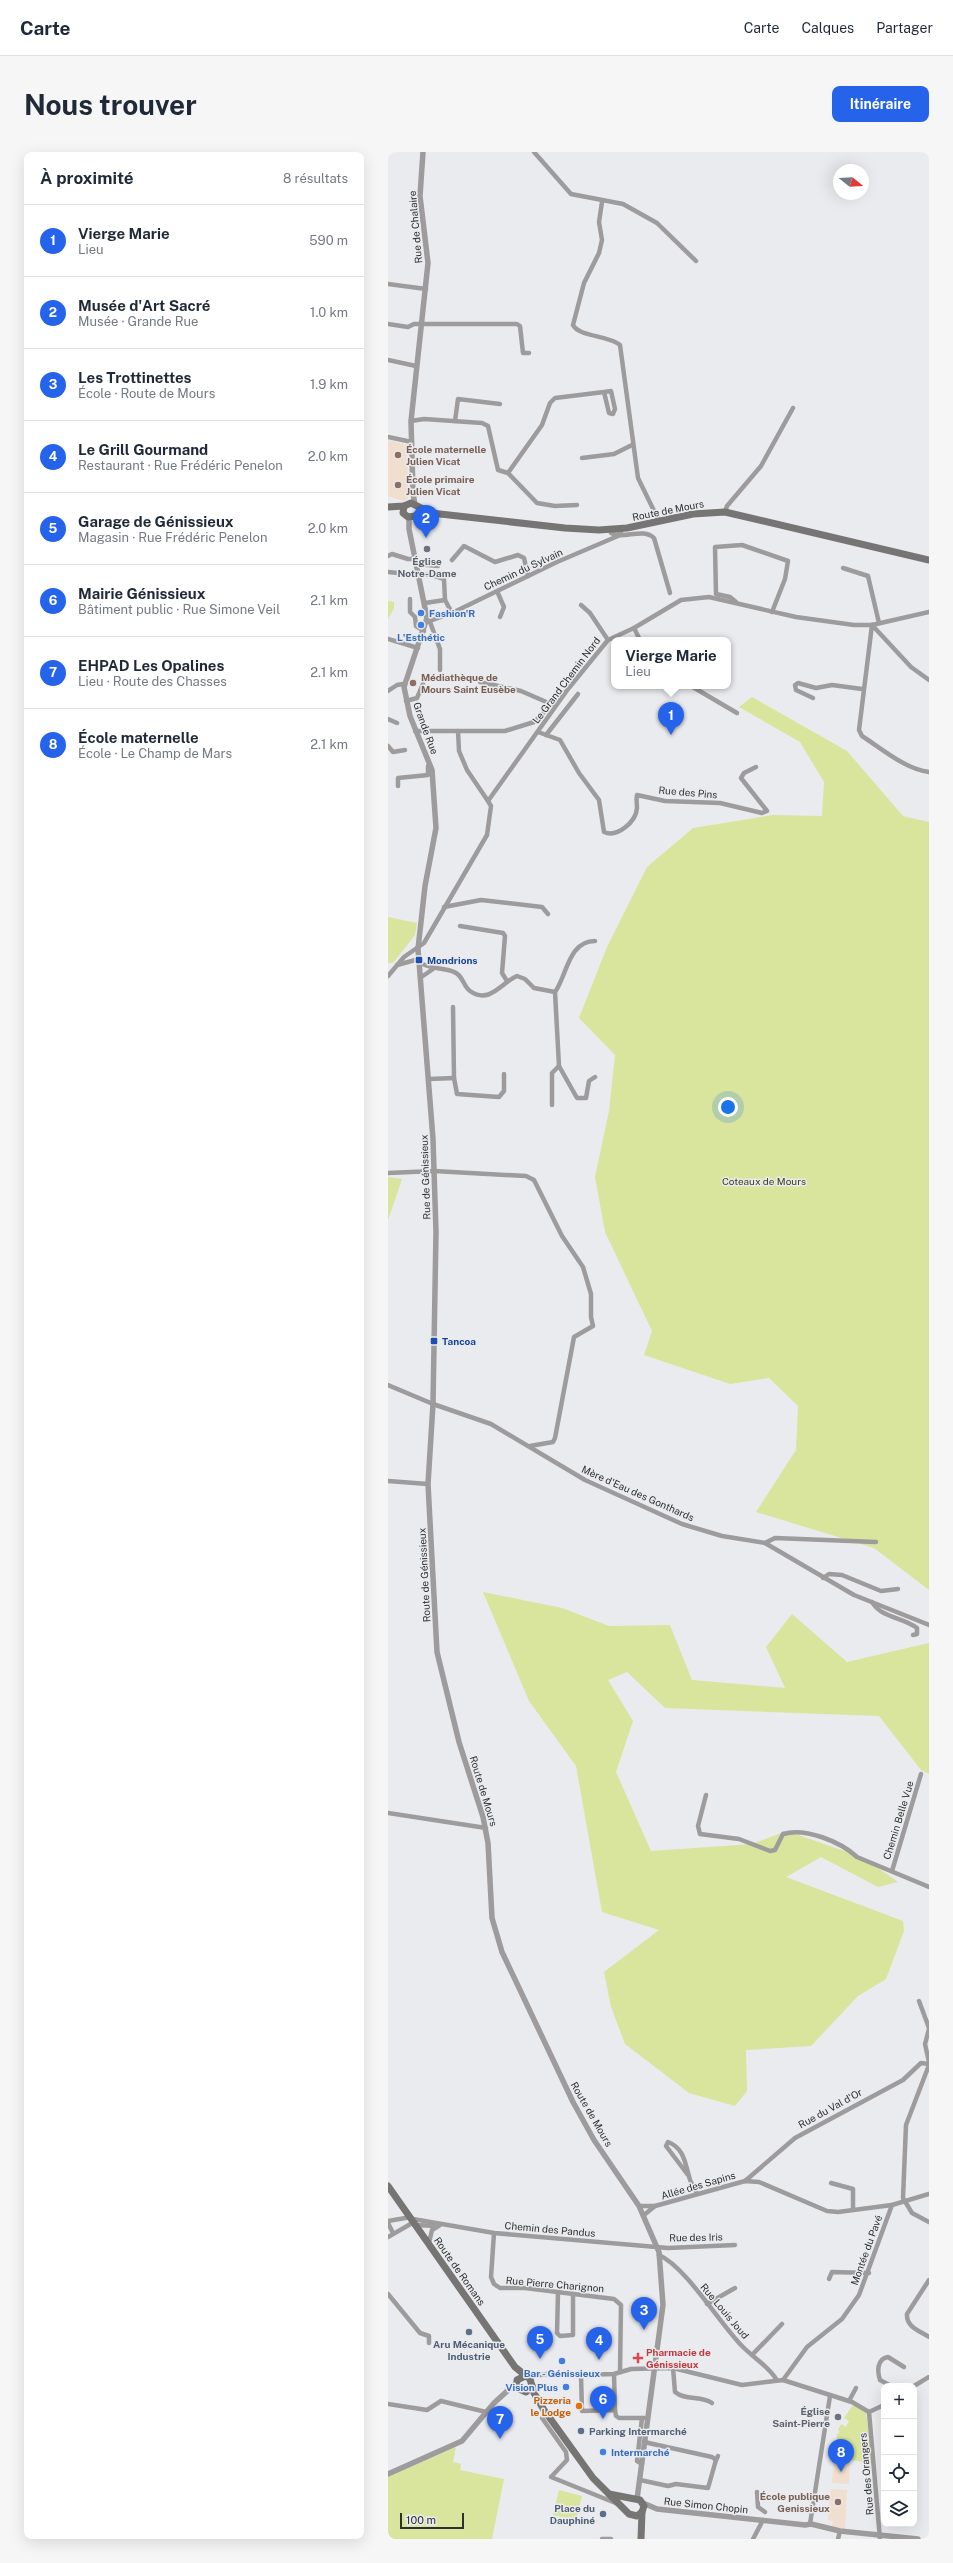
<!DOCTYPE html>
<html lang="fr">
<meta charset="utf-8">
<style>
:root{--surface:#fff;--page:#f6f6f7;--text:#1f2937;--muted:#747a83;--line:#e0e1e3;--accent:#2563eb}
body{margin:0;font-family:"Public Sans",sans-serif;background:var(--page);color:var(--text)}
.controls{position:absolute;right:12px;bottom:12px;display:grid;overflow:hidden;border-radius:8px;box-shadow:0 4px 16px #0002}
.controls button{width:36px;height:36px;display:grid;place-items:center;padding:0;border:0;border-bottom:1px solid var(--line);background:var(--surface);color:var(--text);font:20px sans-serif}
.compass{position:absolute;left:445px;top:12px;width:36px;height:36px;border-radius:50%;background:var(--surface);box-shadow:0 4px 16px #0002;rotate:108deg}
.scale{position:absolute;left:12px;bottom:10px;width:64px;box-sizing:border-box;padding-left:4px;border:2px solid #2f3031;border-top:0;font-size:11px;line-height:14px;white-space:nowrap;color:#2f3031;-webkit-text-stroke:3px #eaebee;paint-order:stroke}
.you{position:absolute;left:340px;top:955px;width:14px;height:14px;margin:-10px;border:3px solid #fff;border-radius:50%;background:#1a73e8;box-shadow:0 0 0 6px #1a73e833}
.badge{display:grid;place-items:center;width:26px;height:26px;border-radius:50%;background:var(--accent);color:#fff;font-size:13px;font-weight:700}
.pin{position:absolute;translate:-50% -33px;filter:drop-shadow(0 1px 2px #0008)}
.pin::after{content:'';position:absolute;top:21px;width:14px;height:12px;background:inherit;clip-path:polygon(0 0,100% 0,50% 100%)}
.popup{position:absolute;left:223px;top:485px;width:120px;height:52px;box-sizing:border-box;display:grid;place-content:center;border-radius:8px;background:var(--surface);filter:drop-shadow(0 1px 3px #0005);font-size:13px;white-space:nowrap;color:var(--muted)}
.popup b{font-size:15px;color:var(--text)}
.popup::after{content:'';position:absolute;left:50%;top:100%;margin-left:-8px;border:8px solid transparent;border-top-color:var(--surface)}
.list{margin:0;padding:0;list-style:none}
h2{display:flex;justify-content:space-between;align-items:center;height:52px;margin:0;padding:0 16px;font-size:17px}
h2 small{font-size:13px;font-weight:400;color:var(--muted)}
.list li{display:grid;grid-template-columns:26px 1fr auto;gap:12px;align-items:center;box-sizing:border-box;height:72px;padding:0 16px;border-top:1px solid var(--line)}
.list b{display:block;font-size:15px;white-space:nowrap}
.list p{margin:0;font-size:13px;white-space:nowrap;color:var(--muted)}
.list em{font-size:13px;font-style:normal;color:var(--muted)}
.icon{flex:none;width:22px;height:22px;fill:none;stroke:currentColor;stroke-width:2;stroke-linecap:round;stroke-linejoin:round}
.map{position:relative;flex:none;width:541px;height:2387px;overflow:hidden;border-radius:8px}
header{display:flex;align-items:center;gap:24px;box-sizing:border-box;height:56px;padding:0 20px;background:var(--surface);border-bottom:1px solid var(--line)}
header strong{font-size:19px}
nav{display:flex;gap:22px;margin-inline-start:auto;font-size:14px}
.intro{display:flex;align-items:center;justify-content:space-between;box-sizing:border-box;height:96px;padding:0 24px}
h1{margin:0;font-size:28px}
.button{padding:10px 18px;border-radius:8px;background:var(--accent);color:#fff;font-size:14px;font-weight:700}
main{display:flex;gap:24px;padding:0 24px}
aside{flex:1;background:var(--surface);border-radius:8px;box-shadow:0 4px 16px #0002}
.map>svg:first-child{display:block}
.education{fill:#f0dece}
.green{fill:#d9e49d}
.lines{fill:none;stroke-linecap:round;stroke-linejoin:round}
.minor{stroke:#9d9b9b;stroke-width:4.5}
.tertiary{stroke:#9d9b9b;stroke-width:5.5}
.secondary{stroke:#777474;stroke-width:7}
.education-dot{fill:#8d6e63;stroke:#eaebee;stroke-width:1.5}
.worship-dot{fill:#6b7280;stroke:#eaebee;stroke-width:1.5}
.shop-dot{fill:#3f7fe0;stroke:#eaebee;stroke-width:1.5}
.transit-dot{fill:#1a4fb4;stroke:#eaebee;stroke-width:1.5}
.service-dot{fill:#5c6f8a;stroke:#eaebee;stroke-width:1.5}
.health-dot{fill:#e0444e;stroke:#eaebee;stroke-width:1.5}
.food-dot{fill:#e8710a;stroke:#eaebee;stroke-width:1.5}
.labels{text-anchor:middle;stroke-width:3;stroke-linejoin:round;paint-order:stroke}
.street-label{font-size:10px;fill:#2f3031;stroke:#eaebee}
.education-label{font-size:10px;font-weight:bold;fill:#785e54;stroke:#eaebee;text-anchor:start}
.worship-label{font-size:10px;font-weight:bold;fill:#5b616d;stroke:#eaebee}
.shop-label{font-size:10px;font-weight:bold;fill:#366cbe;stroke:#eaebee;text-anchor:start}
.transit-label{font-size:10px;font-weight:bold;fill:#164399;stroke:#eaebee;text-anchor:start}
.park-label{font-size:10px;fill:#393e15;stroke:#eaebee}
.service-label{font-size:10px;font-weight:bold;fill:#4e5e75;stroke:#eaebee}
.health-label{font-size:10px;font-weight:bold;fill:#be3a42;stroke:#eaebee;text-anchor:start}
.food-label{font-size:10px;font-weight:bold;fill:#c56008;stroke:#eaebee;text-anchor:end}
</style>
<header>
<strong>Carte</strong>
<nav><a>Carte</a><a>Calques</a><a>Partager</a></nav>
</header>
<div class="intro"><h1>Nous trouver</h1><a class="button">Itinéraire</a></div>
<main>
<aside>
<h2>À proximité<small>8 résultats</small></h2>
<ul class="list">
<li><span class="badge">1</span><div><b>Vierge Marie</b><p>Lieu</p></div><em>590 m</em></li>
<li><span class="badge">2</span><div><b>Musée d'Art Sacré</b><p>Musée · Grande Rue</p></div><em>1.0 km</em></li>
<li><span class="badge">3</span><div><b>Les Trottinettes</b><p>École · Route de Mours</p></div><em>1.9 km</em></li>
<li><span class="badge">4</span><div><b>Le Grill Gourmand</b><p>Restaurant · Rue Frédéric Penelon</p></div><em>2.0 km</em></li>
<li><span class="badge">5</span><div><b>Garage de Génissieux</b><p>Magasin · Rue Frédéric Penelon</p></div><em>2.0 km</em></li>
<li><span class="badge">6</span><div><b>Mairie Génissieux</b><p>Bâtiment public · Rue Simone Veil</p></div><em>2.1 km</em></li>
<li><span class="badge">7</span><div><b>EHPAD Les Opalines</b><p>Lieu · Route des Chasses</p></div><em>2.1 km</em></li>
<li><span class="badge">8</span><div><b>École maternelle</b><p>École · Le Champ de Mars</p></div><em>2.1 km</em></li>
</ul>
</aside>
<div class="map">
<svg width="541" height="2387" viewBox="0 0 541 2387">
<rect width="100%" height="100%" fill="#eaebee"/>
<g class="education">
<path d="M0,288L19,293L20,346L16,349L0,344Z"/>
<path d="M446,2308L462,2310L461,2332L444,2331Z"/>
<path d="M443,2337L459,2338L457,2377L444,2375L445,2369L440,2368Z"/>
</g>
<g class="green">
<path d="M0,449L6,450V456L0,467Z"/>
<path d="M364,545L459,599L515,664L541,670V1438L486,1396L368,1360L408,1298L410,1254L381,1226L342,1232L256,1203L264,1179L217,1080L207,1025L221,959L227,903L191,866L219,795L259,715L305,676L385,663L434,664L436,630L412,590L351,555Z"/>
<path d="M0,765L29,771L27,783L5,811H0Z"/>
<path d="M0,1025L14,1027L0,1068Z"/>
<path d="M95,1440L174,1456L221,1474L282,1473L304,1528L397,1536L378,1495L404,1462L459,1510L541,1491V1622L533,1618L491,1564L277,1556L239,1520L220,1528L245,1569L228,1620L263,1699L364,1692L399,1679L476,1706L510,1730L490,1735L433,1705L398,1725L515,1769L516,1779L498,1827L470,1844L423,1894L358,1898L359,1939L347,1954L301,1941L237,1892L223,1855L216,1820L271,1778L214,1760L188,1614L141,1549Z"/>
<path d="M465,2253L478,2260L481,2284L479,2286L482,2289L484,2311L447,2306L449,2282L452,2280L450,2278L453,2272L458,2275L461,2269L456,2266Z"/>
<path d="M68,2295L65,2310L73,2312L72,2318L116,2327L104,2387H0V2325Z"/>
<path d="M171,2338L194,2344L188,2368L165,2363Z"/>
</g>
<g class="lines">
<g class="minor">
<path d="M146,0L183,42L235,52L269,71L308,109"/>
<path d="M214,50L211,70L214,88L211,101L196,131L185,173C191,185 220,183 232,193L250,326L271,369"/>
<path d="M0,132L38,137"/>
<path d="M0,172L20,175L26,172H129L132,174L135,201H141"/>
<path d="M0,208L28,214"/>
<path d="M23,269L36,267L94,271L100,274L110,318L120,321L154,273L162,251L167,246L216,240L221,261L225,262L227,257L223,239L216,240"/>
<path d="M67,269L70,247L112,252"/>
<path d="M0,285L24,290"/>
<path d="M194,306L226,302L244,293"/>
<path d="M120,321L149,351L167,354L189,353"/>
<path d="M337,360L339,354L373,314L405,256"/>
<path d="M223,381C235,388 255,375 266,386L282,441"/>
<path d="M0,404L4,402L20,407H28"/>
<path d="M64,408L76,394L107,410L130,403L136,406L140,424"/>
<path d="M29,412L50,414"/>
<path d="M455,416L480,424L491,471"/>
<path d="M0,420L31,423"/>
<path d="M31,422L44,423L56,427L57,448"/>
<path d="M109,439L116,455L112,465"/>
<path d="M22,447V460L27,465L28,474L36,479"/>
<path d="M348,450L342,445L328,442L327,395L354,393L400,409L397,427L384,460"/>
<path d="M37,451L57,448L64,461"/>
<path d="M193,453L202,461L220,488"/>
<path d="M39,470L64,461L169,410L230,384L235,376"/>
<path d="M42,470L52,497V518"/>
<path d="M484,473L471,578L474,584C494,597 517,617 541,620"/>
<path d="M484,473L523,515L541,528"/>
<path d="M246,476L252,488"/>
<path d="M0,487L30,496"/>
<path d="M92,530L133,539L163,552"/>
<path d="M303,534L349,561"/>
<path d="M0,539L9,533L15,532"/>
<path d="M425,546L408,538L407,533L410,531L428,536L444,533L474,537"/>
<path d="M18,549L29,546L35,532"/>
<path d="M0,567L9,571"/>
<path d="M27,579H117L146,570L176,541"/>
<path d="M70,579L71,599L79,618L100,649"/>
<path d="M150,580L172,588L191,621L211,648L216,680C229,686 248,670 249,656C249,652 248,648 249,643L277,649L332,651L374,661L379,659L353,626L356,621L368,615"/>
<path d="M158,583L190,542"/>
<path d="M0,594L5,600L17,598"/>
<path d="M10,634V626L40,623V614"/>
<path d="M56,755L93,748L154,755L160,762"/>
<path d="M72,774L115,781L117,784L114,821L119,829"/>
<path d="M31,810C43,818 54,815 66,820C75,823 75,834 82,839C102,853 114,830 129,824L137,827L146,836L167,840L171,914L189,946H198L201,929L207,925"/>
<path d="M9,813L31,807"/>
<path d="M0,824L16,805L36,791L99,683L103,654L100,649L180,537L220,488L246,476L293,448L321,445L408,465L466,473H484L541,460"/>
<path d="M32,826L45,817"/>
<path d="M167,840C179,824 180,789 207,789"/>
<path d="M65,855L66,926"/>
<path d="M41,927L66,926L69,942L111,945L116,939V922"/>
<path d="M164,953V921L171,914"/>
<path d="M0,1021L46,1019L138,1024L146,1028L174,1084L195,1115L203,1142V1165L205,1174L186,1185L167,1286L165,1290L142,1294"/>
<path d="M0,1233L45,1252L103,1272L197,1328L294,1372L334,1384L377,1391L466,1443L541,1473"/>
<path d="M0,1329L40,1332"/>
<path d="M377,1391L387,1386L488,1390"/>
<path d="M435,1426L441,1422L454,1423L493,1439L510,1437"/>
<path d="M484,1450C493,1466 515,1465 529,1476V1482L525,1483"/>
<path d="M318,1643L310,1674L312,1682L351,1687L382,1699L387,1698L395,1682C417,1675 453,1690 469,1705L541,1735"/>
<path d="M0,1661L98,1676"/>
<path d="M504,1719L533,1622"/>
<path d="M531,1849L541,1876"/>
<path d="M541,1877L537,1892L541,1910"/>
<path d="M541,1913L518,1973L515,2046L524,2061L541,2070"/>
<path d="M300,2023L278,1994L280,1990C296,1996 297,2011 301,2024C302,2031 307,2036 309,2042"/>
<path d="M357,2029L407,1986L515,1928L533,1911L541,1912"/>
<path d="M443,2031L465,2037V2056"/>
<path d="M251,2054H267L256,2063"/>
<path d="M267,2054L357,2029L371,2030L439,2059L450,2060L504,2053"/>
<path d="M25,2067L106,2081L280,2096L347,2093"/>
<path d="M0,2069L23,2065"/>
<path d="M0,2071L5,2081"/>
<path d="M28,2073L48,2074"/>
<path d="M106,2081L103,2125L106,2132L112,2136H137L226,2147L233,2153L232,2220"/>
<path d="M0,2085L26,2070"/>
<path d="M41,2091L44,2078L52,2073"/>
<path d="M271,2103C298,2115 332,2172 355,2195C365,2205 381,2215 388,2227"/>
<path d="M441,2127L444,2120L481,2121"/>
<path d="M541,2128L519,2162C518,2175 532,2179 541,2185"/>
<path d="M170,2140L169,2181L172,2184L185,2183V2142"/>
<path d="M0,2142L32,2181L41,2184V2191"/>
<path d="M319,2152L347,2136"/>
<path d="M364,2203L394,2172"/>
<path d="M285,2216L287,2240C298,2249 313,2243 324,2251"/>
<path d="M226,2222L227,2258"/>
<path d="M193,2223L194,2259L227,2258L228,2264L231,2266H259"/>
<path d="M140,2225L159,2222L193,2223L226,2222L243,2217L285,2216L354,2233L395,2228L464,2250L481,2260"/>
<path d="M395,2228L419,2195L454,2167L471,2143L504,2053L541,2042"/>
<path d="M503,2234L492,2228C489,2219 489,2207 500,2205L516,2215"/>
<path d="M526,2234L541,2225"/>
<path d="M461,2249L468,2236"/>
<path d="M0,2252L39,2258L53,2249L98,2260"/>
<path d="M481,2260L492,2387"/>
<path d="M481,2260L496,2253"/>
<path d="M159,2261L154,2266L178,2300L179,2308L163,2325L230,2352"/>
<path d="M256,2290L324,2305L328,2308L330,2304"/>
<path d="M254,2312L249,2309L254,2266"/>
<path d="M252,2328L280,2334L288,2332L320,2336L328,2308"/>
<path d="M369,2340L370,2355L377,2360"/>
<path d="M422,2372L442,2244"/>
<path d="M214,2387H223"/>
<path d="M365,2387L375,2368"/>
<path d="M450,2387L452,2379"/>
</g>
<g class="tertiary">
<path d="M27,353L25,341L23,269L40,111L32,44L35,0"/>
<path d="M21,366V377L39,466L16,535L22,564L44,618L48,676L37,734L30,797L45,987L48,1080L45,1252L40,1332L49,1500L71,1590L95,1665L100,1691L104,1766L114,1800L185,1950L206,1988L251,2054L271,2100L275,2153L249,2347"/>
<path d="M0,2322L74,2289L106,2251L128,2231"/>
<path d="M255,2351L269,2357L417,2373L423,2372L452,2379L530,2387"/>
</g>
<g class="secondary">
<path d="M16,354L15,361L20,365L41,362"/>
<path d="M0,355L16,354L23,351L43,361L177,376L211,378L239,376L305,362L337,360L541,408"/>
<path d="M0,2034L127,2215L142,2227L146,2241L156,2258L205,2326L241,2362L249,2364L254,2360L256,2354L252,2348L221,2342"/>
<path d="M137,2224L129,2228V2236L138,2240L144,2234"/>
<path d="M253,2387L254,2360"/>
</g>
</g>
<g class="education-dot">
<circle cx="10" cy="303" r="4"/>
<circle cx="10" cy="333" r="4"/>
<circle cx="25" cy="531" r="4"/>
<circle cx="450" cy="2350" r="4"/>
</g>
<g class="worship-dot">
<circle cx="39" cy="397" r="4"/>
<circle cx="450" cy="2265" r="4"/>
</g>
<g class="shop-dot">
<circle cx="33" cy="461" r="4"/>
<circle cx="33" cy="473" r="4"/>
<circle cx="174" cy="2209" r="4"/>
<circle cx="178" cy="2235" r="4"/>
<circle cx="215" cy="2300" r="4"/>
</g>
<g class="transit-dot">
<rect x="27" y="804" width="8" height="8" rx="2"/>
<rect x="42" y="1185" width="8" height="8" rx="2"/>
</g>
<g class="service-dot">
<circle cx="81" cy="2180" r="4"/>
<circle cx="193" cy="2279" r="4"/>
<circle cx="215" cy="2362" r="4"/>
</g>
<path class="health-dot" d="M248 2200h4v4h4v4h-4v4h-4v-4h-4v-4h4z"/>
<circle class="food-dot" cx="191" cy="2254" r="4"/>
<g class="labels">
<g class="street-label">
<text transform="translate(27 75) rotate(-95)" y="4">Rue de Chalaire</text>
<text transform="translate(280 358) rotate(-11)" y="4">Route de Mours</text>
<text transform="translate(135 417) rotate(-25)" y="4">Chemin du Sylvain</text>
<text transform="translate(178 528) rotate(-53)" y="4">Le Grand Chemin Nord</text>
<text transform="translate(38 576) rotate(70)" y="4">Grande Rue</text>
<text transform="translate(300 640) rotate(5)" y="4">Rue des Pins</text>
<text transform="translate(37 1025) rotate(-92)" y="4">Rue de Génissieux</text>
<text transform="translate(250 1341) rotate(24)" y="4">Mère d'Eau des Gonthards</text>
<text transform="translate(36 1423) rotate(-93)" y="4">Route de Génissieux</text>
<text transform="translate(96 1639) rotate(73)" y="4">Route de Mours</text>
<text transform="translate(510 1668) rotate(-73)" y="4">Chemin Belle Vue</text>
<text transform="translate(442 1956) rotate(-29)" y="4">Rue du Val d'Or</text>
<text transform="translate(204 1962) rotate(60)" y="4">Route de Mours</text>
<text transform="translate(310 2033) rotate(-16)" y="4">Allée des Sapins</text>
<text transform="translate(162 2077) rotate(5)" y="4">Chemin des Pandus</text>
<text transform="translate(308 2085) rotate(-1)" y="4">Rue des Iris</text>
<text transform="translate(478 2098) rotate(-70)" y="4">Montée du Pavé</text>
<text transform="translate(72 2119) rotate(55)" y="4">Route de Romans</text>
<text transform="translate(167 2132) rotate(5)" y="4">Rue Pierre Charignon</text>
<text transform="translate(337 2159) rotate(50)" y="4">Rue Louis Joud</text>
<text transform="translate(478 2322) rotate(-95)" y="4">Rue des Orangers</text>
<text transform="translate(318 2353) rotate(6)" y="4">Rue Simon Chopin</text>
</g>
<g class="education-label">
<text x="18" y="301">École maternelle<tspan x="18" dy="12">Julien Vicat</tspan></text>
<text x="18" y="331">École primaire<tspan x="18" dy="12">Julien Vicat</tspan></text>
<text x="33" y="529">Médiathèque de<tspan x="33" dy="12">Mours Saint Eusèbe</tspan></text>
<text x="442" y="2348" text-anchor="end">École publique<tspan x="442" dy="12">Genissieux</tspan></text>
</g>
<g class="worship-label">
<text x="39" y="413">Église<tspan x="39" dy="12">Notre-Dame</tspan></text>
<text x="442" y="2263" text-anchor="end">Église<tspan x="442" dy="12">Saint-Pierre</tspan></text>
</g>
<g class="shop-label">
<text x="41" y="465">Fashion'R</text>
<text x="33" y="489" text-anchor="middle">L'Esthétic</text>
<text x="174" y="2225" text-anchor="middle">Bar - Génissieux</text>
<text x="170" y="2239" text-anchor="end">Vision Plus</text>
<text x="223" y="2304">Intermarché</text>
</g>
<g class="transit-label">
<text x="39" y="812">Mondrions</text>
<text x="54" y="1193">Tancoa</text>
</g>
<g class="park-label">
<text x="376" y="1033">Coteaux de Mours</text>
</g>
<g class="service-label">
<text x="81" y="2196">Aru Mécanique<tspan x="81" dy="12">Industrie</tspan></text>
<text x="201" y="2283" text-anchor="start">Parking Intermarché</text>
<text x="207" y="2360" text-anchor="end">Place du<tspan x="207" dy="12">Dauphiné</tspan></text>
</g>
<g class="health-label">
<text x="258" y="2204">Pharmacie de<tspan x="258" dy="12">Génissieux</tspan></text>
</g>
<g class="food-label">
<text x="183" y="2252">Pizzeria<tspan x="183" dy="12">le Lodge</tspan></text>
</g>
</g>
</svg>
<div class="controls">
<button>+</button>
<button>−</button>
<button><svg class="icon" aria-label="locate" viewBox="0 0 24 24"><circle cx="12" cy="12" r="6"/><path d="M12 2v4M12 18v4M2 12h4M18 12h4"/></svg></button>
<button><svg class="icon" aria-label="layers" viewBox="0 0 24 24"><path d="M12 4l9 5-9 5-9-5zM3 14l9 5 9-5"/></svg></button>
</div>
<svg class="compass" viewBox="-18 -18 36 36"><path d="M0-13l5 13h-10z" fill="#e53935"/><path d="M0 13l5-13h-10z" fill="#747a83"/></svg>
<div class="scale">100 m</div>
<div class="you"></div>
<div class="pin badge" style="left:283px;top:583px">1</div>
<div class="popup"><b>Vierge Marie</b>Lieu</div>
<div class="pin badge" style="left:38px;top:386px">2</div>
<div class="pin badge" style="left:256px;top:2178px">3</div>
<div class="pin badge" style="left:211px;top:2208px">4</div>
<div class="pin badge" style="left:152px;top:2207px">5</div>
<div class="pin badge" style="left:215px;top:2267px">6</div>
<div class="pin badge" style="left:112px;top:2287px">7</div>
<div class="pin badge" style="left:453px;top:2320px">8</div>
</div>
</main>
